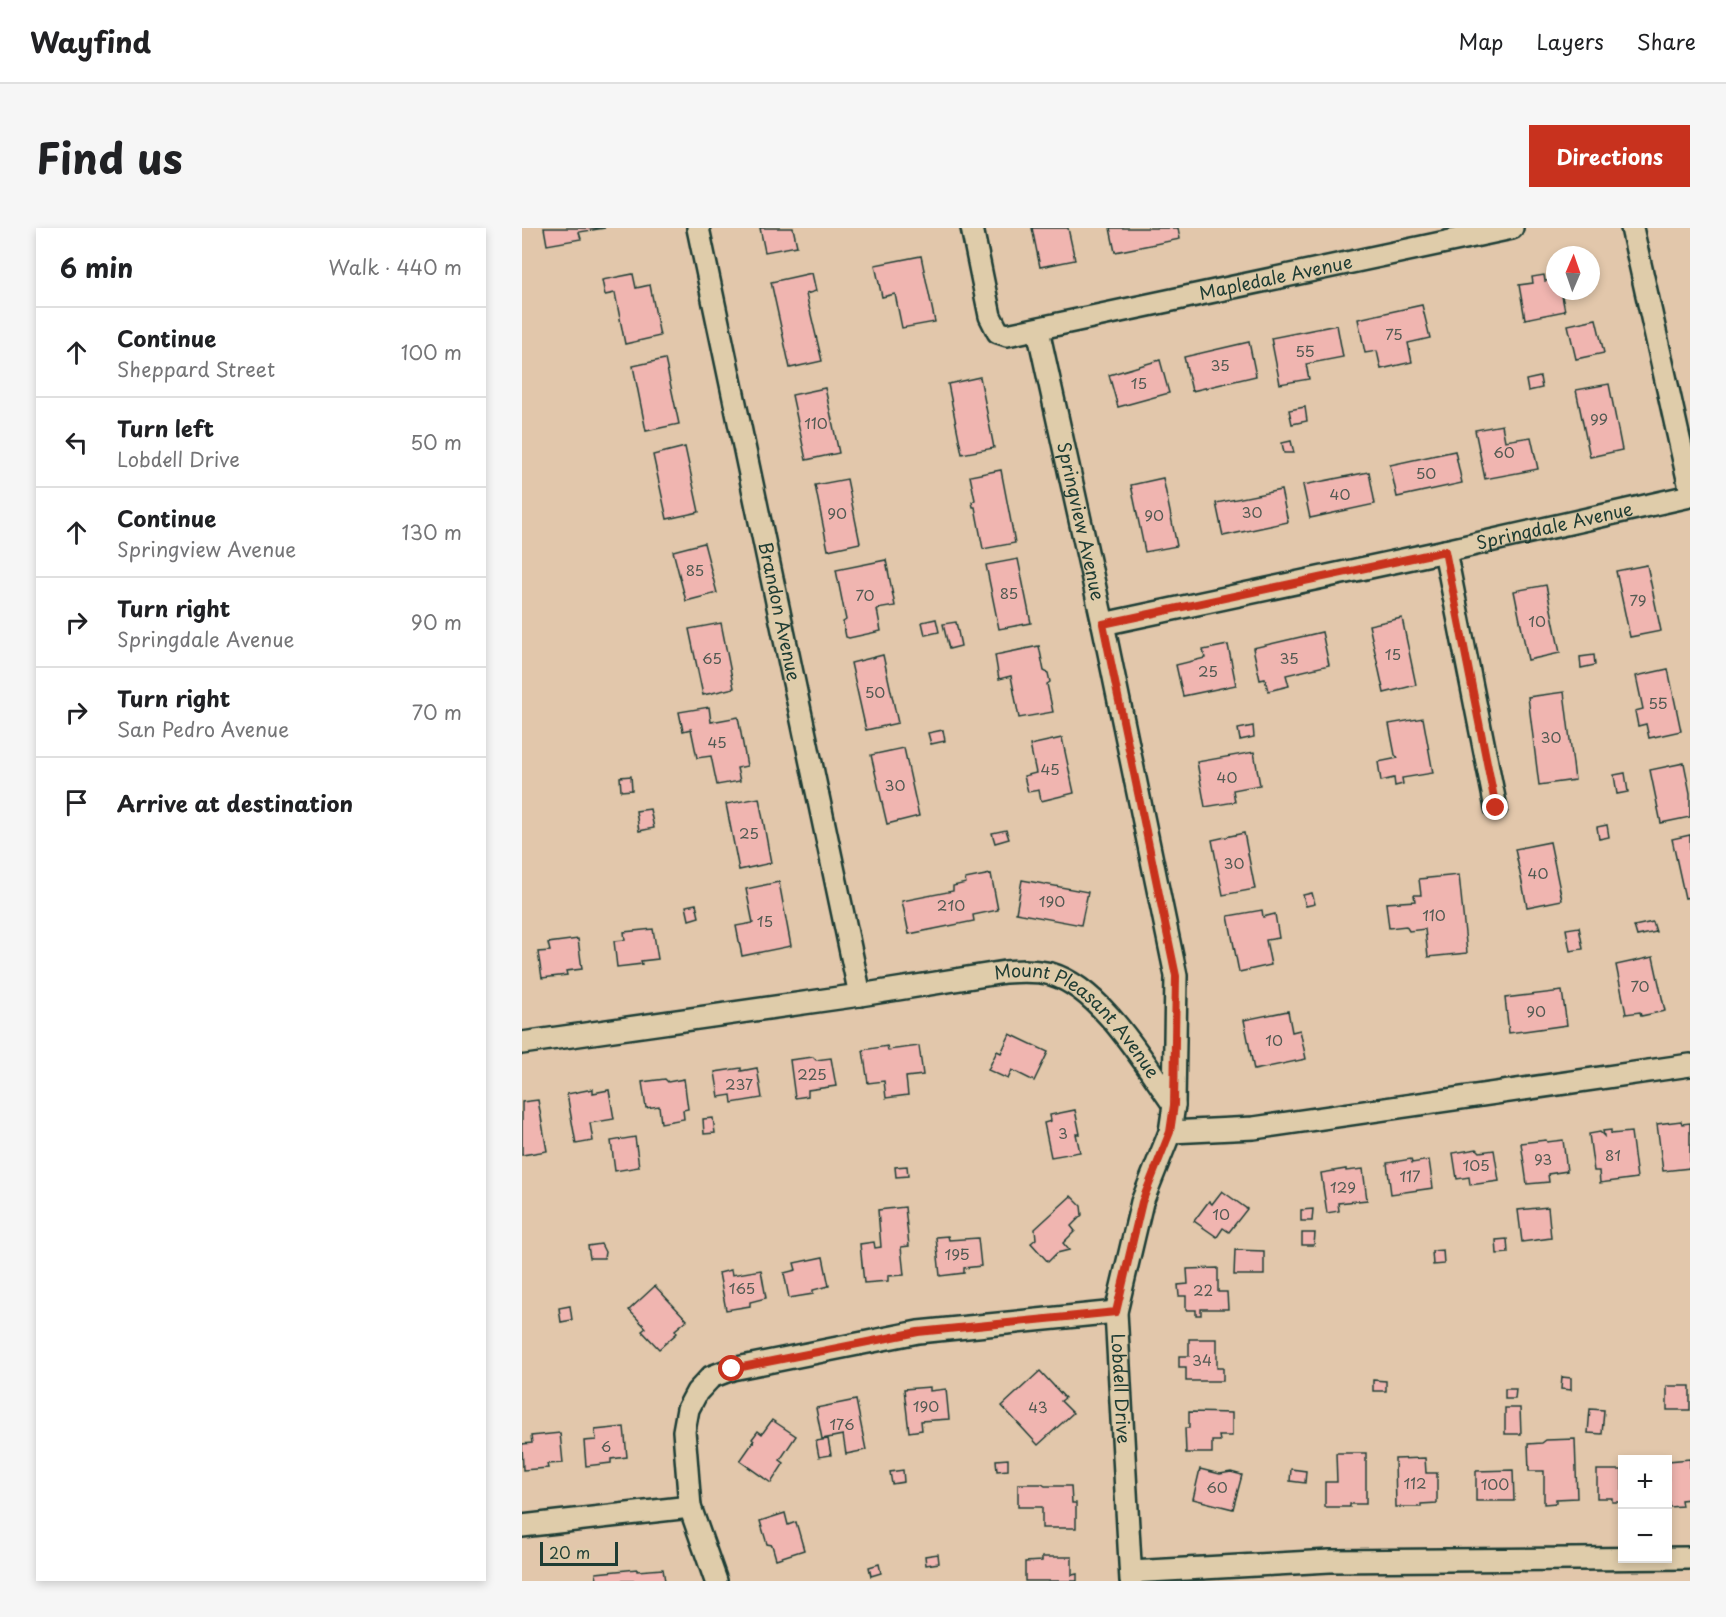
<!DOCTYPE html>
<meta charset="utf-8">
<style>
:root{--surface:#fff;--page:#f6f6f6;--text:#202124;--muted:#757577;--line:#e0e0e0;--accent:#c8321e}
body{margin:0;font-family:"Playpen Sans",sans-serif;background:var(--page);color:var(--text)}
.controls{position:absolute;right:18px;bottom:18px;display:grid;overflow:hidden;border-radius:0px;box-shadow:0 3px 9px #0003}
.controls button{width:54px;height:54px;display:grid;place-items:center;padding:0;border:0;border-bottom:2px solid var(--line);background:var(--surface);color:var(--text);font:30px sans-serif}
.compass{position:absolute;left:1024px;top:18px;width:54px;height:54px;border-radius:50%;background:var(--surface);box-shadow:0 3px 9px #0003;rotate:2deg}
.scale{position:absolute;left:18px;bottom:15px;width:78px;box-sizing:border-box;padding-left:6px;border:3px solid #1f3d34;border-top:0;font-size:16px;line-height:21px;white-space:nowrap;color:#1f3d34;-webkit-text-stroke:4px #dfccaa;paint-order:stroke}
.stop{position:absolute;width:18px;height:18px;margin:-14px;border:4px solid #c8321e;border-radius:50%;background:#fff}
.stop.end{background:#c8321e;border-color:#fff;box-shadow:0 2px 6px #0008}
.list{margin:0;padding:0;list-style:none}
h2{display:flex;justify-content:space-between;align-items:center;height:78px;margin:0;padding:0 24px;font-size:26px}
h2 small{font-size:20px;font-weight:400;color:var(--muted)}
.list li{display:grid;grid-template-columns:39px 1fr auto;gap:18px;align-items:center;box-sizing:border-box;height:90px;padding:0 24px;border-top:2px solid var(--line)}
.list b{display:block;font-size:22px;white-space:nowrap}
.list p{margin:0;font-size:20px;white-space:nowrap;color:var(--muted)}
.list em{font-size:20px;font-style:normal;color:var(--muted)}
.icon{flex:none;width:33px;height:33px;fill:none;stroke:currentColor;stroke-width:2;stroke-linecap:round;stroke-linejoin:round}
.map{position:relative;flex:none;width:1168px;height:1353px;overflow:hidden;border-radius:0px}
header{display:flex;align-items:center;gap:36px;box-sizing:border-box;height:84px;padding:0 30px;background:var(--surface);border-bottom:2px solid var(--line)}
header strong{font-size:28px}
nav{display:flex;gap:33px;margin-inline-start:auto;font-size:21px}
.intro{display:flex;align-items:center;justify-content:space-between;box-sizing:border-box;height:144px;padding:0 36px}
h1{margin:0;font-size:42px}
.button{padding:15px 27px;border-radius:0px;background:var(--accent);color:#fff;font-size:21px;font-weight:700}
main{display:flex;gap:36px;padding:0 36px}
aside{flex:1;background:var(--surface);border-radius:0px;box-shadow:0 3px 9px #0003}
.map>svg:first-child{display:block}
.building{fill:#f0b5b0;stroke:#1f3d34;stroke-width:1.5}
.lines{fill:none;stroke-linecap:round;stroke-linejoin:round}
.minor-casing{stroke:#1f3d34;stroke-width:26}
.minor{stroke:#dfccaa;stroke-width:21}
.route{stroke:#c8321e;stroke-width:8}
.labels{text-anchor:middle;stroke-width:6;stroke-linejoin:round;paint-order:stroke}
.number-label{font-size:15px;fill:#535b53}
.street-label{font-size:18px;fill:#1f3d34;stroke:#dfccaa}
</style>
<header>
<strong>Wayfind</strong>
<nav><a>Map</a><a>Layers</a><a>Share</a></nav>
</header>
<div class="intro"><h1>Find us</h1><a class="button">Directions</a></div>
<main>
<aside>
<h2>6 min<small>Walk · 440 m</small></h2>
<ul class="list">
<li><svg class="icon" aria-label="ahead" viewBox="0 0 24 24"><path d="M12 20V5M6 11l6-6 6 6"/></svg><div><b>Continue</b><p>Sheppard Street</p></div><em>100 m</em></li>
<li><svg class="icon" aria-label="left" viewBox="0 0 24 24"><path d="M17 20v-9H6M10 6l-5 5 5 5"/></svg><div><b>Turn left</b><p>Lobdell Drive</p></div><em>50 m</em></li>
<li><svg class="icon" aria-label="ahead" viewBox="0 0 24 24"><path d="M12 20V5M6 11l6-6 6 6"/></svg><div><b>Continue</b><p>Springview Avenue</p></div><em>130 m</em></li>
<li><svg class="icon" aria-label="right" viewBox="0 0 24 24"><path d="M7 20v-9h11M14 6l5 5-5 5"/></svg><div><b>Turn right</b><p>Springdale Avenue</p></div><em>90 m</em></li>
<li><svg class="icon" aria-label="right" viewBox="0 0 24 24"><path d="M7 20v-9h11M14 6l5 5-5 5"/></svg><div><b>Turn right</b><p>San Pedro Avenue</p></div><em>70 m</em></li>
<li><svg class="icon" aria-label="arrive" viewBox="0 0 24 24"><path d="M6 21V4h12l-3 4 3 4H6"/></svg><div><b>Arrive at destination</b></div></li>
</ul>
</aside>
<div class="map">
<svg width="1168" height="1353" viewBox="0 0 1168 1353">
<rect width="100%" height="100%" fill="#e2c7ab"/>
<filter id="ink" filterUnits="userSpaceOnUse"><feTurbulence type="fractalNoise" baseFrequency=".0167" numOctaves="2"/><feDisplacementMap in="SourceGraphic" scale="12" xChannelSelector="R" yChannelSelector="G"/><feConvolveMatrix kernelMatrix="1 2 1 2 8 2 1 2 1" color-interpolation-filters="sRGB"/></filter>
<g filter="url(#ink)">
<g class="building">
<path d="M22,0H83L57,4L59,11L25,17Z"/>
<path d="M238,0H271L275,18L243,24Z"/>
<path d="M510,0H546L553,32L518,39Z"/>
<path d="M588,0H656L658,11L593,24Z"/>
<path d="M399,28L413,94L380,100L373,66L360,69L353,37Z"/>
<path d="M290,45L294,63L284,66L300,133L268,140L249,54Z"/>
<path d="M111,46L114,60L128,57L138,108L103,116L93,65L83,67L80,52Z"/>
<path d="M1022,47L1023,53L1033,51V63H1039L1043,83L1003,91L997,57L1011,55L1010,49Z"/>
<path d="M900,77L908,110L886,115L890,134L859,141L855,123L843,125L836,91Z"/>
<path d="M1074,91L1082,125L1054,131L1046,97Z"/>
<path d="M815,97L821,129L784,136L787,151L758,156L749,110Z"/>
<path d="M727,114L734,148L670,163L662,129Z"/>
<path d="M143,131L157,196L124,203L111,138Z"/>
<path d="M638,132L647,165L596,179L587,147Z"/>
<path d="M458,149L472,220L440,226L426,156Z"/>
<path d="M1018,149L1020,160L1006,163L1004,152Z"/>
<path d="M1087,156L1100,222L1068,229L1054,162Z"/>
<path d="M303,160L317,225L284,232L270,167Z"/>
<path d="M783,179L785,193L770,196L767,182Z"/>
<path d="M980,197L983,213L1009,209L1016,241L963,251L953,202Z"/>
<path d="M769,213L772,225H762L760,215Z"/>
<path d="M163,219L177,284L145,291L131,227Z"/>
<path d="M933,223L940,255L875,269L868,237Z"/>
<path d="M479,242L493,315L461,321L453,279H451L450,274L453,272L448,248Z"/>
<path d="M847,244L853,276L788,290L781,257Z"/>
<path d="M641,250L655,318L623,324L609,257Z"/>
<path d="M325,251L338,315L306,322L293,257Z"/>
<path d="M759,262L766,294L701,308L694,275Z"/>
<path d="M182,315L195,365L164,373L151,323Z"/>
<path d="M496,331L509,395L477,401L464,337Z"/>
<path d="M364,332L373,378L355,381L359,403L327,410L324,409L321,394L324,392L314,342Z"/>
<path d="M1125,337L1139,403L1108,409L1094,343Z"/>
<path d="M1024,357L1038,425L1006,432L992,363Z"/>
<path d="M880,390L894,457L862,465L847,397Z"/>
<path d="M414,391L417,404L403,407L400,394Z"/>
<path d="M434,394L439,418L427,421L421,396Z"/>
<path d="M199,395L212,460L181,467L167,401Z"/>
<path d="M800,404L807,437L764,447L767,458L746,463L743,451L738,452L731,420Z"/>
<path d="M706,417L714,457L661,468L654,437L683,430L681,422Z"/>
<path d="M517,418L522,443L526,445L528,454L525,456L531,484L497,490L489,448L477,451L473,427Z"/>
<path d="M361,427L376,495L344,502L329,435Z"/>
<path d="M1072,427L1073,437L1059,440L1058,429Z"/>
<path d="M1146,441L1159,503L1127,510L1124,496L1116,498L1113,483L1121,481L1114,448Z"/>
<path d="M1042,464L1053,552L1017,557L1006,469Z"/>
<path d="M187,479L189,494L216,489L225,538L215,540L218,553L195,557L189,528L175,530L169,501L161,503L157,484Z"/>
<path d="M901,490L911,545L880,550L881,556L873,558L872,550L859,553L856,534L876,530L873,527L867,496Z"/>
<path d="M731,498L732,509L718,512L716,501Z"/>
<path d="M421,502L423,513L409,516L406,505Z"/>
<path d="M540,510L552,565L519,573L517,562L506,564L502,548L514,545L508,517Z"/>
<path d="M382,520L397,588L365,596L349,527Z"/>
<path d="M732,524L738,557L711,562L713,574L683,579L675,534Z"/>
<path d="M1162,535L1168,565V589L1139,595L1128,542Z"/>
<path d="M1103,545L1106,564L1095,566L1092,547Z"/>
<path d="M109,548L110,562L99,563L98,549Z"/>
<path d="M237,570L249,635L217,642L204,576Z"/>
<path d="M128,581L132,600L117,603L114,583Z"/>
<path d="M1085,597L1087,609L1077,611L1075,599Z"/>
<path d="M484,602L487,611L473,615L470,605Z"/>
<path d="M722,605L733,661L701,667L690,612Z"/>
<path d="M1168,607V669L1163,670L1150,611Z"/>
<path d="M1028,614L1040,672L1005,679L993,621Z"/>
<path d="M469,646L476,682L451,687L452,693L387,706L380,673L431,663V658L444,655L443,651Z"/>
<path d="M937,647L945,725L906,729L903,701L887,703L884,698L867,700L864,675L893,673L892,667H899L897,651Z"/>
<path d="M500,652L566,664L559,697L494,685Z"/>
<path d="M257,654L269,718L220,728L214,698L231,695L224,661Z"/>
<path d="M790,665L793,676L784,678L781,667Z"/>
<path d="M174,676L177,689L167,692L164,678Z"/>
<path d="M740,682L741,689L753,686L757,710L744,712L749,737L717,744L706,688Z"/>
<path d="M1131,694L1134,704L1115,708L1112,698Z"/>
<path d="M1057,699L1061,721L1048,723L1044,701Z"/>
<path d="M131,701L136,731L119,733L120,736L95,739L92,713L103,712L102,704Z"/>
<path d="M56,711L60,741L44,743L45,747L20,750L16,724L28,723L26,715Z"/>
<path d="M1131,729L1143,783L1119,788L1118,784L1104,786L1094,737Z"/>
<path d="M1040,763L1045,797L987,805L983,770Z"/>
<path d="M766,783L770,804L778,802L784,831L732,842L722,792Z"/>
<path d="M488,806L526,824L512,853L490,842L486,851L466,842L475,823L479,825Z"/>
<path d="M365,818L366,822L397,818L401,847L384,849L386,867L364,870L362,853L346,855L341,822Z"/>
<path d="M291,829L294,832L309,830L314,858L286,862V868L273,870L268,832Z"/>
<path d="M219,840V843L235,840L240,870L210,875L209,867L197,869L193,844Z"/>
<path d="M143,851L146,854L162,851L166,881L161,882L162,891L139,895L137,878L124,880L120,854Z"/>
<path d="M71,861V865L87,862L92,891L68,895L71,913L54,916L45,866Z"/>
<path d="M16,872L25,923L0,927V874Z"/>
<path d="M553,882L558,906H554L558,924L529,929L522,895L529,893L528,887Z"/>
<path d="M191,890L193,905L182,906L181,891Z"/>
<path d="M1159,893L1160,896L1168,895V940L1141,943L1135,896Z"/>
<path d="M1089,902V906L1109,904L1115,950L1078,955L1077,943H1072L1067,906L1078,904L1082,908L1081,903Z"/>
<path d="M113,909L117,939L93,943L89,913Z"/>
<path d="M1024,912L1025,914L1041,912L1045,943L1026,946L1027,954L1005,956L999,915Z"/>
<path d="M955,921L958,924L972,922L977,953L948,957L947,949L935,951L931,925Z"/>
<path d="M889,931L890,935L907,932L911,960L869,966L865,935Z"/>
<path d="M385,938L386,948L374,949L373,939Z"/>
<path d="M824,941V943L841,941L845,972L816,975L817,983L805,985L799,945Z"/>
<path d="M700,963L725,981L707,1004L701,1000L695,1009L672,993L687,973L690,976Z"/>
<path d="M549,968L559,978L560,987L549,998L553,1003L541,1015L547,1022L535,1025L526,1034L509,1015L514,1011L513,1001Z"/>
<path d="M383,979L387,1018L379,1019L382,1047L366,1048V1053L342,1055L338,1016L352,1014L353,1020L359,1019L356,982Z"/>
<path d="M1026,979L1029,1010L1000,1014L996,982Z"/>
<path d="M791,981L790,993H779V982Z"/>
<path d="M780,1005H793L792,1017H780Z"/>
<path d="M426,1008L427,1012L456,1010L459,1038L442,1040V1045L418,1048L414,1009Z"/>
<path d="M985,1011L986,1025L975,1026L974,1012Z"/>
<path d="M79,1016L83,1024L82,1030H68L66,1018Z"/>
<path d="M713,1022L742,1023V1047H712Z"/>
<path d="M921,1022L922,1036L911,1037L910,1023Z"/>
<path d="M301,1029L307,1058L291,1062V1066L267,1070L262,1045L274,1042L272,1035Z"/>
<path d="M696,1040V1064H705L706,1081H679V1087H674V1082H664V1068H657L656,1057L666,1056L665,1041Z"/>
<path d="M209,1042L210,1047L239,1042L244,1070L228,1074V1078L204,1082L197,1045Z"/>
<path d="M133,1058L165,1092L153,1102L155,1105L137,1121L120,1103L124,1100L107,1082Z"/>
<path d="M48,1078L50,1092L39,1094L37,1080Z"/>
<path d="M667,1111H695V1140H701V1153H664V1139H657V1128H667Z"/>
<path d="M518,1143L543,1170L539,1173L551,1185L516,1217L480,1178Z"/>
<path d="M1040,1149L1049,1150V1162L1039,1161Z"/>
<path d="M851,1152L864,1153V1163H851Z"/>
<rect x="1145" y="1158" width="23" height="24"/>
<path d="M408,1159V1163L424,1161L427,1191L399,1193L400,1202L387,1204L382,1161Z"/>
<path d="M983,1161H994L993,1171H983Z"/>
<path d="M334,1172L344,1222L324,1226L321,1207L300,1211L294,1180Z"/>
<path d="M983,1180H998L999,1206H983Z"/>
<path d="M1068,1181L1082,1182L1080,1206L1066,1205Z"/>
<path d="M667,1184L710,1185V1208H697L698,1213H690V1225H664L663,1200H667Z"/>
<path d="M250,1192L274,1208L258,1232L262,1235L249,1255L218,1233L232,1213L230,1211L236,1203L240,1206Z"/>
<path d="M102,1199L105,1229L89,1231V1235L64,1238L62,1213L74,1212L73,1202Z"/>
<path d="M38,1205L41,1235L25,1236L26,1240L1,1242L0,1216L10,1215L9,1208Z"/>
<path d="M306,1211L309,1227L297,1229L294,1213Z"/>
<path d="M1053,1211L1055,1270L1034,1271V1275L1022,1276V1243H1007L1006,1216L1020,1215L1024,1212Z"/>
<path d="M814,1225H844V1276H828V1279H803V1254H815Z"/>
<path d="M903,1230L904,1245H915V1275L899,1276V1279H874L873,1231Z"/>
<path d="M486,1231V1242L475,1243L474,1232Z"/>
<path d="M1168,1231V1271L1159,1272L1160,1278L1147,1279L1146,1233Z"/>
<path d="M678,1241L698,1246L709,1244L720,1247L711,1281L671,1271Z"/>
<path d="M769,1241L784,1243L783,1255L768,1253Z"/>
<path d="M381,1242L382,1254L370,1256L368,1244Z"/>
<path d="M991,1242L992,1273H954V1243Z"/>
<path d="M1075,1242H1100V1270H1099V1274H1090V1270H1075Z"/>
<path d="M496,1256H520L523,1258H549L550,1275H554V1300H520V1279H496Z"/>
<path d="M263,1285L266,1297L274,1294L282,1322L254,1331L250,1317L245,1316L238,1293Z"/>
<path d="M416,1326L417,1335L404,1337L403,1328Z"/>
<path d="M520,1329H550V1347L555,1346V1353H503V1334L520,1333Z"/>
<path d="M357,1336L359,1345L349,1348L347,1339Z"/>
<path d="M115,1341V1343L141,1341L143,1353H75L74,1345Z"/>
</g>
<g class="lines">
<defs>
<g id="minor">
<path id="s1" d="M176,0L338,767"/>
<path id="s2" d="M450,0L468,88L476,104L485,107L990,0"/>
<path d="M1110,0L1168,260"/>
<path id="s3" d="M516,102L581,396L654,748L652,877L648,904L620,974L594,1084L609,1353"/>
<path d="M923,323L974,580"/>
<path id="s4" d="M581,396L923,323L1168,268"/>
<path id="s5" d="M0,815L338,767L483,744C498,743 514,742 529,746C580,761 622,835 652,877"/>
<path d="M648,904L732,900L1168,837"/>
<path d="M0,1298L168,1279"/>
<path d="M609,1344L808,1333L1168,1330"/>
<path d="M194,1353L168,1279L162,1203L166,1181L175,1164L189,1149L210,1141L396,1104L594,1084"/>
</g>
</defs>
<use href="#minor" class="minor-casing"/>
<use href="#minor" class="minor"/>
</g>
</g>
<g class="lines" filter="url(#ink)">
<path class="route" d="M210,1141L396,1104L594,1084L620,974L648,904L652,877L654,748L581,396L923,323L974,580"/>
</g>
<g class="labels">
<g class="number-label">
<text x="872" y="112">75</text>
<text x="783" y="129">55</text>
<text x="698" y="143">35</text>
<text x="617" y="161">15</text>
<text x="1077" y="197">99</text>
<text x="294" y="201">110</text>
<text x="982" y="230">60</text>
<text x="904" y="251">50</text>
<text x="818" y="272">40</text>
<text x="730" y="290">30</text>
<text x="315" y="291">90</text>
<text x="632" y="293">90</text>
<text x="173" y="348">85</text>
<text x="487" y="371">85</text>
<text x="343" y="373">70</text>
<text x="1116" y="378">79</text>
<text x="1015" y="399">10</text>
<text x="871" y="432">15</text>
<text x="190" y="436">65</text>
<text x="767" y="436">35</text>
<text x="686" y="449">25</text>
<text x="353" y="470">50</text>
<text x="1136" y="481">55</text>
<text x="1029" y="515">30</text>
<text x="195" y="520">45</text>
<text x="528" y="547">45</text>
<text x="705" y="555">40</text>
<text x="373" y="563">30</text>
<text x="227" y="611">25</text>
<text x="712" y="641">30</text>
<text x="1016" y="651">40</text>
<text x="530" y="679">190</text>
<text x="429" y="683">210</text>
<text x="912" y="693">110</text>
<text x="243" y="699">15</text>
<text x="1118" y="764">70</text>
<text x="1014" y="789">90</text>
<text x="752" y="818">10</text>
<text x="290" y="852">225</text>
<text x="217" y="862">237</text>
<text x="541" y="911">3</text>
<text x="1091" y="933">81</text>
<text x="1021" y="937">93</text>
<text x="954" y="943">105</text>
<text x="888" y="954">117</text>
<text x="821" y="965">129</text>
<text x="699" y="992">10</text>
<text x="435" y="1032">195</text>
<text x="220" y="1066">165</text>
<text x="681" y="1068">22</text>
<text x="680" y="1138">34</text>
<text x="404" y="1184">190</text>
<text x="516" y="1185">43</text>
<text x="320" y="1202">176</text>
<text x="84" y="1224">6</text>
<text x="893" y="1261">112</text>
<text x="973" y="1262">100</text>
<text x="695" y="1265">60</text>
</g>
<g class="street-label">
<text dy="6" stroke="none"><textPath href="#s2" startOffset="392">Mapledale Avenue</textPath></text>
<text dy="6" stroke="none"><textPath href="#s3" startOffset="196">Springview Avenue</textPath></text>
<text dy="6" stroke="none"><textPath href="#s4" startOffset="462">Springdale Avenue</textPath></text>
<text dy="6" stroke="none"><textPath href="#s1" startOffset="392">Brandon Avenue</textPath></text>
<text dy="6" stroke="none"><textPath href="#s5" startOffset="580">Mount Pleasant Avenue</textPath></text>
<text dy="6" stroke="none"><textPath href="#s3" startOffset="1082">Lobdell Drive</textPath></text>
</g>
</g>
</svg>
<div class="controls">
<button>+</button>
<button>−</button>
</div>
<svg class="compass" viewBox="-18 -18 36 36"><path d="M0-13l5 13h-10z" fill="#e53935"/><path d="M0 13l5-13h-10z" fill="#757577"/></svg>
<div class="scale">20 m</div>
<div class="stop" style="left:210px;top:1141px"></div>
<div class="stop end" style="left:974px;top:580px"></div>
</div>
</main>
